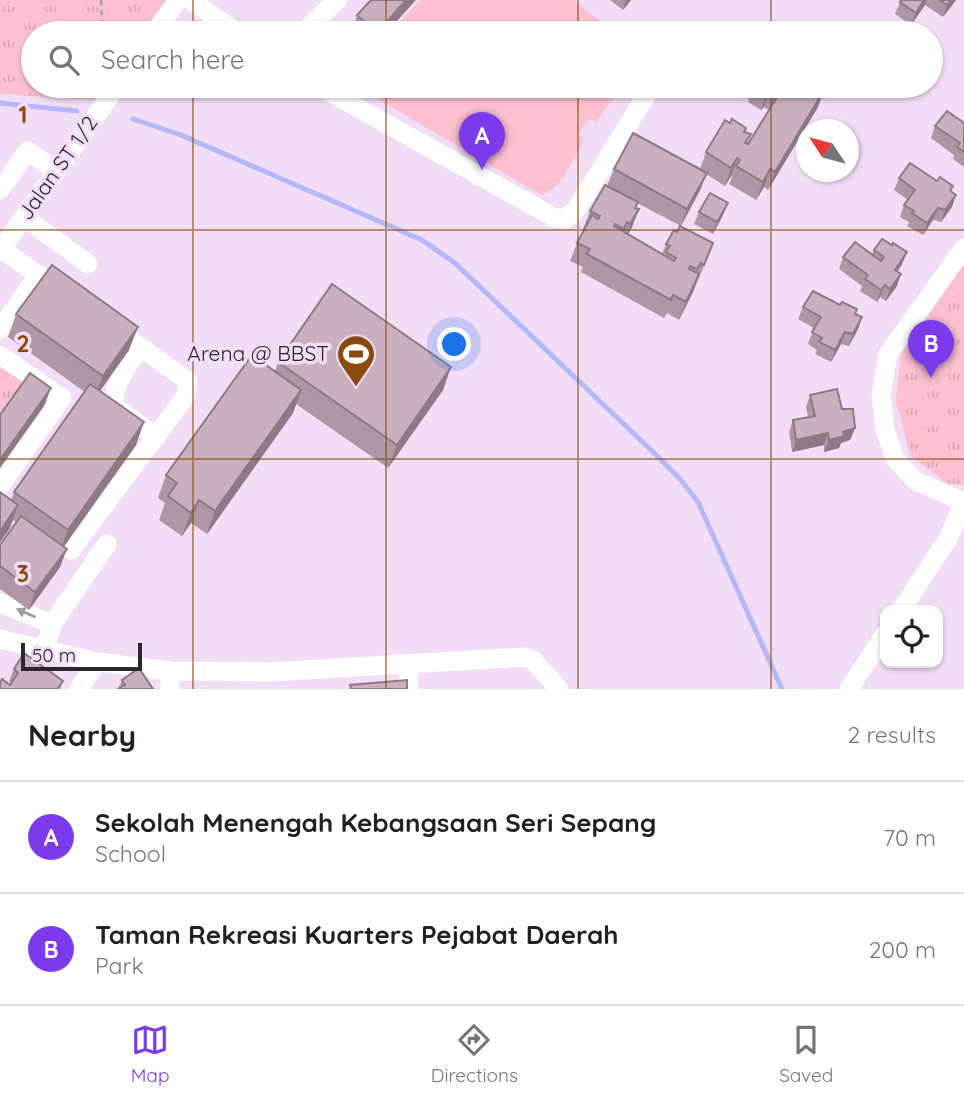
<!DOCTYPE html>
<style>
:root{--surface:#fff;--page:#f6f6f6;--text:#202124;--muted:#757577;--line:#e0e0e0;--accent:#7c3aed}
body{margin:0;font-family:Quicksand,sans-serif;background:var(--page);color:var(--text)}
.controls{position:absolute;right:21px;bottom:21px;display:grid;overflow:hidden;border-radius:14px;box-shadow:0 2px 5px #0004}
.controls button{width:63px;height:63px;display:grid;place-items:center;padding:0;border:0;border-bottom:2px solid var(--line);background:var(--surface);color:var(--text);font:35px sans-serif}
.compass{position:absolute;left:796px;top:119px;width:63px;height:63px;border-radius:50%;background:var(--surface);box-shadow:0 2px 5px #0004;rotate:306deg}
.scale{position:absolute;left:21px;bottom:18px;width:121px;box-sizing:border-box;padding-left:7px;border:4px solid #2d262f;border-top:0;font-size:19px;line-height:24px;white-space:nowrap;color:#2d262f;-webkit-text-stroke:5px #f1ddf5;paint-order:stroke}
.you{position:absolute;left:455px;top:345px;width:24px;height:24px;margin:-18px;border:5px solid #fff;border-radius:50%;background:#1a73e8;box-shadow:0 0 0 10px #1a73e833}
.badge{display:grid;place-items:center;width:46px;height:46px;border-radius:50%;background:var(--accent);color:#fff;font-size:23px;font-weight:700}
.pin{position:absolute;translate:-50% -58px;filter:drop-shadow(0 2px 4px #0008)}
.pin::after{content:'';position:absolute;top:37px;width:24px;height:21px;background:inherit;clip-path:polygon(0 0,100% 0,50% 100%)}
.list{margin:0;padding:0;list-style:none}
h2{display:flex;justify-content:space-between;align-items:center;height:91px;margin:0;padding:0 28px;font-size:30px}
h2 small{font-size:23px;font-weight:400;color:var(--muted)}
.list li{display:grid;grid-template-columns:46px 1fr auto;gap:21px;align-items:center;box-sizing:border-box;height:112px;padding:0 28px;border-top:2px solid var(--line)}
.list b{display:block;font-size:26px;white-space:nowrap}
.list p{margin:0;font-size:23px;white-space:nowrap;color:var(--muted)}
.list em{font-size:23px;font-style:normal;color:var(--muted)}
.icon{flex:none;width:38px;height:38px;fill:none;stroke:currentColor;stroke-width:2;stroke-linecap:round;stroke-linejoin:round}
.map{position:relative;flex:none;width:964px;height:689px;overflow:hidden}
.search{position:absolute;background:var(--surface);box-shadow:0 2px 5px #0004;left:21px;right:21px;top:21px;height:77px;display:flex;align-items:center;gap:18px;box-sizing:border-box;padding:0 24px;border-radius:38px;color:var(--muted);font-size:26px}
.sheet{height:315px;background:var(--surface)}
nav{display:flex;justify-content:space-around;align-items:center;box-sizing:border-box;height:98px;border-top:2px solid var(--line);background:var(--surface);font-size:19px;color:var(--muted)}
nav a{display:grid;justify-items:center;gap:4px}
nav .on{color:var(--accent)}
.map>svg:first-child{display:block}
.grass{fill:#fcc0d1}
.park{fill:url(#park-tufts)}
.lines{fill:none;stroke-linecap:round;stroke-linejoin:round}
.stream{stroke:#b5b7f9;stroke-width:5}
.path{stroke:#ab9caf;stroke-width:2.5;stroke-dasharray:5 5;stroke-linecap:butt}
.minor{stroke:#fff;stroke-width:19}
.wall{fill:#ae96a4}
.shaded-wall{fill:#8d7a86}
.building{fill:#caafbf;stroke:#8d7a86;stroke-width:2}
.oneway{fill:#a09da1}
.grid{fill:none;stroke:#894b0e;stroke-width:2;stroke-opacity:0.55}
.labels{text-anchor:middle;stroke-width:7;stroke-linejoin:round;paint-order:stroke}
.street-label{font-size:21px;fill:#2d262f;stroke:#f1ddf5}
.poi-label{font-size:21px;fill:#2d262f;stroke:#f1ddf5;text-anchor:end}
.grid-label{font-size:23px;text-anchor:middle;font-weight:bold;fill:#894b0e;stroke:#f1ddf5;stroke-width:7;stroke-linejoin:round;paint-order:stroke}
</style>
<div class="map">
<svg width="964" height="689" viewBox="0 0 964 689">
<defs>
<pattern id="park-tufts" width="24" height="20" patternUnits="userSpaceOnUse" patternTransform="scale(1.75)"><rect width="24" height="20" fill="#fcc0d1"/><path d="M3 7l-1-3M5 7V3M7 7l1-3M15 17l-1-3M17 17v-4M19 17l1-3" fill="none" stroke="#d8a5b4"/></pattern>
</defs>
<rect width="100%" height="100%" fill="#f1ddf5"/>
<g class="grass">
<path d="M420,0H574L615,33H389Z"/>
<path d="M334,20L347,33H320Z"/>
<path d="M356,86H622L596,123L590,118L578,134L584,140C574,157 562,189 541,195Z"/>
</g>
<g class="park">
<path d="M0,0H168L143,33H33V86H105L95,100L0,94Z"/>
<path d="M964,264V485L947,484L910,455L896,402L901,354Z"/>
<path d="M0,359L26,377L0,413Z"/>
</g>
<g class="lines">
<g class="stream">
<path d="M0,103L77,111"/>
<path d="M133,119L181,135L422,240L455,263L652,451L680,479L698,502L782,689"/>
</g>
<path class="path" d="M101,0L102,33"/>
<g class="minor">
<path d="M190,0L238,33"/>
<path d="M154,33L178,0"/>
<path d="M303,33L337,0"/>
<path d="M319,86L555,218H567L577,208L652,86"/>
<path d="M0,190L28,151L56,171"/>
<path d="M24,217L88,264"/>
<path d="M0,248L62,292"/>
<path d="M964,248L888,354L881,395L885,430L895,459L916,481L964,502"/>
<path d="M0,251L117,86"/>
<path d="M0,329L39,275"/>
<path d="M140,347C129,365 112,384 114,406L156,437"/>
<path d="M0,355L62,398L0,486"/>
<path d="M71,550L186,396L188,381L112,327"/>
<path d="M0,603L52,624"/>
<path d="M901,610L948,539L964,502"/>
<path d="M0,639L97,662L170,671L270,672L525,657L533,660L559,689"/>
<path d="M45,651L52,624L107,544"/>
<path d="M408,664L409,689"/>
<path d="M79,689L97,662"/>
<path d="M170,689V671"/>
<path d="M849,689L885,634"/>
</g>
</g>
<g class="wall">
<path d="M610,0H631L623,10Z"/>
<path d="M901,0H956L943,17L925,5L911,25L895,14Z"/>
<path d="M357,15L386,33H352Z"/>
<path d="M748,86H822L818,107L768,190L764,187L756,200L729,184L732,177L731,176L725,186L706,174L700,190L681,226L637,203L632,227L628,234L662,254L666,244L706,261L693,292L679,320L667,313L664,318L581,272L583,267L570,261L577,243L584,229H583L590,211L607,186L614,169H700L706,152L745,132L748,144L769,110L764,107L761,110L748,102L749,99L744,95Z"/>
<path d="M964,123V167L953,159L954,155L931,138L935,126Z"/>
<path d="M899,178L951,191L952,207L941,222L933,220L923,235L907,226L909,222L900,217L904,205L908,200L894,190Z"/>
<path d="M728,203L723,215L713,234L694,224L699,212Z"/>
<path d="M892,245L907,252L902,264L897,272V286L886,301L880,297L877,302L860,291L862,286L839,269L843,257L872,254L874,250Z"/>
<path d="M803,307L856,314L862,317L858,329L849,346L841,344L831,362L815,354L817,350L808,344L814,328L798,319Z"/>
<path d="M16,314L129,350L100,391L136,445L64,547L60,567L29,610L0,589V545L16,522L13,520L10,528L0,542V492L11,500L14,492L85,392L8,337Z"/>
<path d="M278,362L443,390L388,468L296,404L293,413L207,534L191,523L182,536L159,520L165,503L158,498L166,475L275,371Z"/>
<path d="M810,395L842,409L855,428L850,440L841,443L839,448L824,452V445L792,452L789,432L793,420L808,417L806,407Z"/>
<path d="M14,669L63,681L60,689H0L10,685L11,683L9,681Z"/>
<path d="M122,680L153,689H118Z"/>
</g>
<g class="shaded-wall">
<path d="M406,0H416L386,33H377Z"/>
<path d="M626,0H631L623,10Z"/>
<path d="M924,0H927L925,5L911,25L916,13Z"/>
<path d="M951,0H956L943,17L947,5Z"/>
<path d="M780,86L776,101L769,111L776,93Z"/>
<path d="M770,89L764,107L761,110L767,93Z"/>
<path d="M824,90L818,107L768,190L775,172Z"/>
<path d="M737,158L731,176L725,186L731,168Z"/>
<path d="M770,169L764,187L756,200L763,182Z"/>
<path d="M707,173L700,190L681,226L687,209Z"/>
<path d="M956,195L952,207L941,222L945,210Z"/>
<path d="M728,203L723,215L713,234L717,222Z"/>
<path d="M938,208L933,220L923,235L927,223Z"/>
<path d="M639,209L632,227L624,242L630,224Z"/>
<path d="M907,252L902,264L891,282L895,270Z"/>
<path d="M699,274L693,292L679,320L686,302Z"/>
<path d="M901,274L897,286L886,301L890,289Z"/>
<path d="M885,285L880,297L877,302L881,290Z"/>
<path d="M862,317L858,329L849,346L853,334Z"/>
<path d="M138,327L129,350L94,399L103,376Z"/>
<path d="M845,332L841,344L831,362L835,350Z"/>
<path d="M451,367L443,390L388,468L397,445Z"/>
<path d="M51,388L44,406L0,468V460Z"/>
<path d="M301,390L293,413L207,534L215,511Z"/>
<path d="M144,422L136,445L59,553L68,530Z"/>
<path d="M855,428L850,440L841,443L839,448L824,452L829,440L843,432Z"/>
<path d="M828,433L824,445L792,452L796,440Z"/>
<path d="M199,500L191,523L182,536L191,513Z"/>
<path d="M18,505L10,528L0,542V531Z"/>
<path d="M67,549L60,567L29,610L35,592Z"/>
</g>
<g class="building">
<path d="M371,0H406L377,33L357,15Z"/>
<path d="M901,0H924L916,13L900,2Z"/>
<path d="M940,0H951L947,5Z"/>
<path d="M757,86H780L776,93L770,89L767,93Z"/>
<path d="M784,86H820L819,87L824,90L775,172L770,169L763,182L736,166L740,160L737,158L731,168L706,152L725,120L730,123L732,119L746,128L744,132L751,134L745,143L748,144Z"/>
<path d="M947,111L964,123V152L957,147L960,143L935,126Z"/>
<path d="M633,133L707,173L687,209L614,169Z"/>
<path d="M910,163L937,181L940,177L953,186L950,191L956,195L945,210L938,208L927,223L912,213L914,211L904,205L915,190L899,178Z"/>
<path d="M605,185L638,202L635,208L639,209L630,224L627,222L624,229L615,224L614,226L674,261L676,258L666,252L670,246L666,244L674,230L677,232L680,226L713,243L704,265L701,263L697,269L690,266L689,269L699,274L686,302L673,295L671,300L587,254L590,249L577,243L592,215L598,219L600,216L590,211Z"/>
<path d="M710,193L728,203L717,222L699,212Z"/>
<path d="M882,239L892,245L893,243L907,252L895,270L901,274L890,289L885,285L881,290L865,279L868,275L843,257L855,242L881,261L884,257L874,250Z"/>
<path d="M52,265L138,327L103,376L16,314Z"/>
<path d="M332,284L451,367L397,445L278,362Z"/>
<path d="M813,291L840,305L842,302L857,309L855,314L862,317L853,334L845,332L835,350L819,342L822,338L812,332L821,317L803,307Z"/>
<path d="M252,355L301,390L215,511L199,500L191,513L168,496L177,483L166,475Z"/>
<path d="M30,373L51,388L0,460V415Z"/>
<path d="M90,384L144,422L68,530L14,492Z"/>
<path d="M837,389L842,409H853L855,428L843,432L844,436L829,440L828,433L796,440L793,420L815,416L810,395Z"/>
<path d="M0,492L18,505L0,531Z"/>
<path d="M21,516L67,549L35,592L0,566V545Z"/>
<path d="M24,653L63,681L57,689H0V682L2,679L10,685L18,673L14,669Z"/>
<path d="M139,668L153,689H118L125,685L122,680Z"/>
<path d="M407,680V689H351L350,685Z"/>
</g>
<defs><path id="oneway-solid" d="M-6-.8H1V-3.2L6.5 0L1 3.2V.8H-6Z" transform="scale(1.75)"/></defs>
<use class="oneway" href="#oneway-solid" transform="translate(26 613) rotate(-157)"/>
<path class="grid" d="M193,0V33M386,0V33M578,0V33M771,0V33M193,86V689M386,86V689M578,86V689M771,86V689M0,230H964M0,459H964"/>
<defs>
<symbol id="stadium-pin" viewBox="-11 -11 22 30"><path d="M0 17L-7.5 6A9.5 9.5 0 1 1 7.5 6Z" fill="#894b0e" stroke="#f1ddf5"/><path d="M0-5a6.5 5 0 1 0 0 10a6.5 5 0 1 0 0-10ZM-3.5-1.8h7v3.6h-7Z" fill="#fff"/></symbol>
</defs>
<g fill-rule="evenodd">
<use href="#stadium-pin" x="334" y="332" width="44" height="60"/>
</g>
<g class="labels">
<g class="street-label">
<text transform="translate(58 168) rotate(-55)" y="7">Jalan ST 1/2</text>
</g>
<g class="poi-label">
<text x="329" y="361">Arena @ BBST</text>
</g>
</g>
<g class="grid-label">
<text x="23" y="123">1</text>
<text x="23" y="352">2</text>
<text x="23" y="582">3</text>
</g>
</svg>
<div class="controls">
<button><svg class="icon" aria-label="locate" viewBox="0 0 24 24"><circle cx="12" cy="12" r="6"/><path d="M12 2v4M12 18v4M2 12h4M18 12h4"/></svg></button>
</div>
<svg class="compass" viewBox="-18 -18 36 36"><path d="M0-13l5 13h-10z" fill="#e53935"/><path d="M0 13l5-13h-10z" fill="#757577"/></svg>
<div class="scale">50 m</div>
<div class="you"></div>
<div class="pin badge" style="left:482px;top:170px">A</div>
<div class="pin badge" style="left:931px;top:378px">B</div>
<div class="search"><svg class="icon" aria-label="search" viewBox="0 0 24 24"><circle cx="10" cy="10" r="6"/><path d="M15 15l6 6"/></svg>Search here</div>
</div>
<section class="sheet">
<h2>Nearby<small>2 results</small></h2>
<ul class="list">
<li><span class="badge">A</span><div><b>Sekolah Menengah Kebangsaan Seri Sepang</b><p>School</p></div><em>70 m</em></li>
<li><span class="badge">B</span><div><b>Taman Rekreasi Kuarters Pejabat Daerah</b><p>Park</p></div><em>200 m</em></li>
</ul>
</section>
<nav>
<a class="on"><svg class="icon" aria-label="map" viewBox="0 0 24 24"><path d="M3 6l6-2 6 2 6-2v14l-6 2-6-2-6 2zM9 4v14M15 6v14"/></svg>Map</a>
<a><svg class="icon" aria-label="directions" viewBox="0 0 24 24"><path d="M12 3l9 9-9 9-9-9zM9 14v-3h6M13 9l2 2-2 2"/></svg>Directions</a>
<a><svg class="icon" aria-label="saved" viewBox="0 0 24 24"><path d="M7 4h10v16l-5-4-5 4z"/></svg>Saved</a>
</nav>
